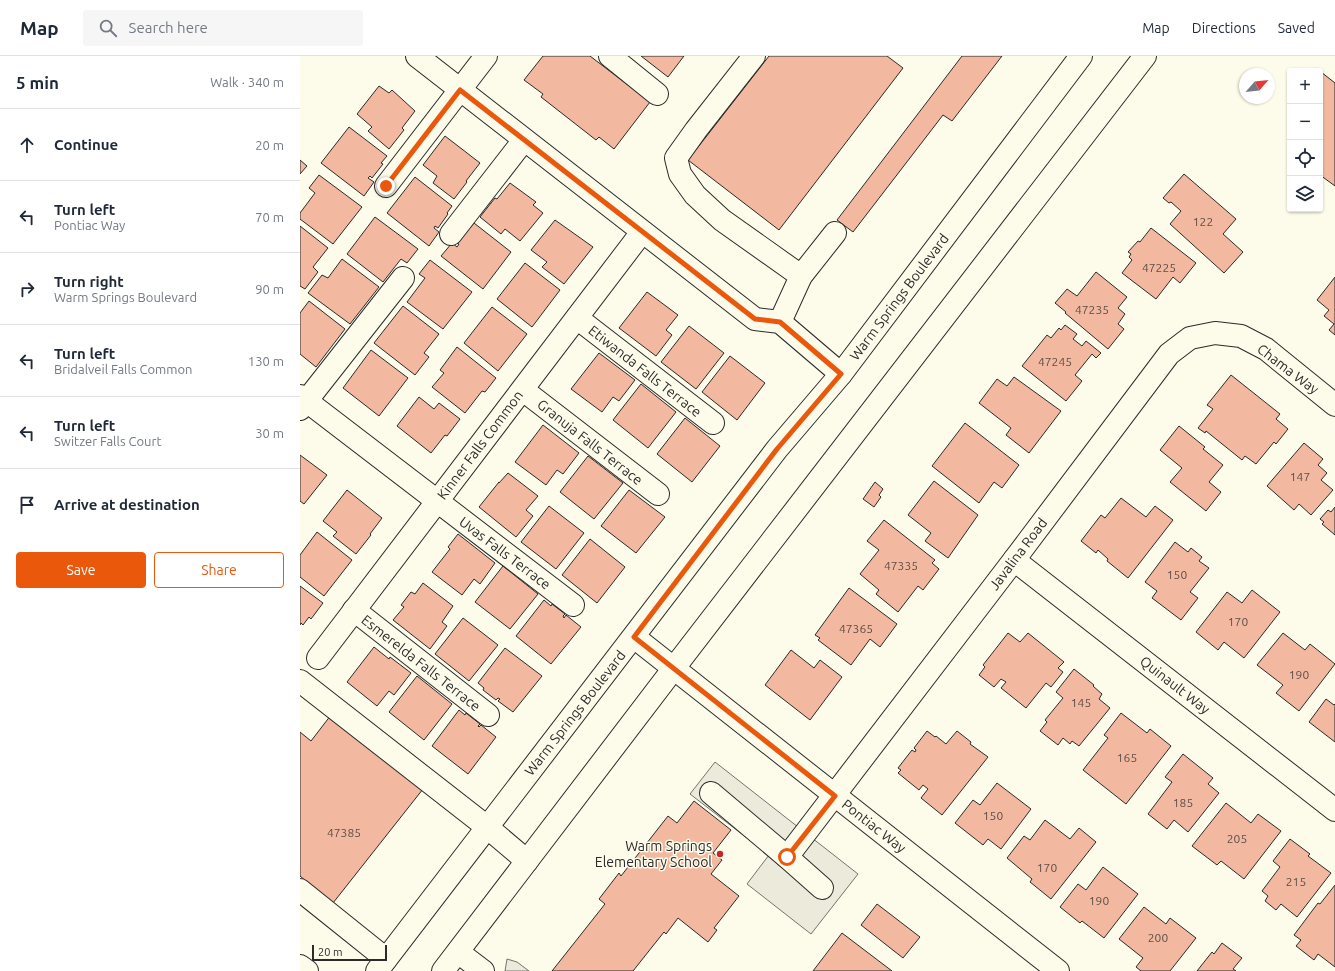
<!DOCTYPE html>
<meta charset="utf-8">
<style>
:root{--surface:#fff;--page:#f6f6f7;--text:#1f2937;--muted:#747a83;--line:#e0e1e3;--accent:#ea580c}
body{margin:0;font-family:Ubuntu,sans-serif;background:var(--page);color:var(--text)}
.controls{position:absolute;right:12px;top:12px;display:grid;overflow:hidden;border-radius:4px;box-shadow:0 1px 3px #0004}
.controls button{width:36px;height:36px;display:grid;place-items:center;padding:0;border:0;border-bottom:1px solid var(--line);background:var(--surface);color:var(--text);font:20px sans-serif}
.compass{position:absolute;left:939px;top:12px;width:36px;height:36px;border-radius:50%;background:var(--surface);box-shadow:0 1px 3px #0004;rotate:62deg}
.scale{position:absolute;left:12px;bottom:10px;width:75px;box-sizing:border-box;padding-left:4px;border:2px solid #2b2b2b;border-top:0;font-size:11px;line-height:14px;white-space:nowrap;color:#2b2b2b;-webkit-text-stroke:3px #fdfbea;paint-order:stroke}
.stop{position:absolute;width:12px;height:12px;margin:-9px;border:3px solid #ea580c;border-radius:50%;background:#fff}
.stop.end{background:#ea580c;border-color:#fff;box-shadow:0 1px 4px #0008}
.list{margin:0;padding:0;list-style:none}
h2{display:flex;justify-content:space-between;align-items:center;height:52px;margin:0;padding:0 16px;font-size:17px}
h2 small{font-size:13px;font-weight:400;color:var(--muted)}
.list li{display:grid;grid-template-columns:26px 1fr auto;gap:12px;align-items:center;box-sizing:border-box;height:72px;padding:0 16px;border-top:1px solid var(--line)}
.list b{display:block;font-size:15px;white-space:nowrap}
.list p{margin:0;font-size:13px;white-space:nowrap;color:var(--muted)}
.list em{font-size:13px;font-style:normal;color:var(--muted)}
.actions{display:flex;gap:8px;padding:12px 16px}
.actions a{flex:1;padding:9px 0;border:1px solid var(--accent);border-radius:4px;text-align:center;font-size:14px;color:var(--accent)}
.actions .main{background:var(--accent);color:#fff}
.icon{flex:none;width:22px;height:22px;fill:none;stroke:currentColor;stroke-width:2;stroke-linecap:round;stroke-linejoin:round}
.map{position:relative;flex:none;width:1035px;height:915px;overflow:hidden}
header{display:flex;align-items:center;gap:24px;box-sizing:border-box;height:56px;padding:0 20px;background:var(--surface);border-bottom:1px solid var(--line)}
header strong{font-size:19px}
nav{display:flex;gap:22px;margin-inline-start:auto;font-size:14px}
.search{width:280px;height:36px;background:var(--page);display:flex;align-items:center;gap:10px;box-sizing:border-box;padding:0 14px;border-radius:4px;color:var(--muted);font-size:15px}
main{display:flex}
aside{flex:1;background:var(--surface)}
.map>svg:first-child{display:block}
.parking{fill:#eceadb;stroke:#74746e}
.building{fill:#f2b8a0;stroke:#2b2b2b}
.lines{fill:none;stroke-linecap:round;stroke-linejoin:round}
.minor-casing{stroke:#2b2b2b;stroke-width:24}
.major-casing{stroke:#2b2b2b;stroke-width:24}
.minor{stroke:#fdfbea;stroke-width:22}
.major{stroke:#fdfbea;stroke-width:22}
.route{stroke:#ea580c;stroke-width:5}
.poi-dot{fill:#c62828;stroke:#fdfbea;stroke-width:1.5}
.labels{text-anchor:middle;stroke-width:3;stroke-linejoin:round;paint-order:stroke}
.number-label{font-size:12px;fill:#5d4e48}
.street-label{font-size:14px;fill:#2b2b2b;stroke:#fdfbea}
.poi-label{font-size:14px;fill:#2b2b2b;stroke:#fdfbea;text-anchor:end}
</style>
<header>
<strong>Map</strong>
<div class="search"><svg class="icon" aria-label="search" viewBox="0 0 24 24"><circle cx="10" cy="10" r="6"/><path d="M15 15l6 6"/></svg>Search here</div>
<nav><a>Map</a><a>Directions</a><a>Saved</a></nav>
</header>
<main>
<aside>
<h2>5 min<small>Walk · 340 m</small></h2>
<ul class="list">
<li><svg class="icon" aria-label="ahead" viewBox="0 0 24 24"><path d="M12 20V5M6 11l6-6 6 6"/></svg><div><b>Continue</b></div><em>20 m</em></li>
<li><svg class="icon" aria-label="left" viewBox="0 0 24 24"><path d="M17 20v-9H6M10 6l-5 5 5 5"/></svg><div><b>Turn left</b><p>Pontiac Way</p></div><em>70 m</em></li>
<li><svg class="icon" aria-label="right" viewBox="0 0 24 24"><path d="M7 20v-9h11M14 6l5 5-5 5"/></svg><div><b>Turn right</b><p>Warm Springs Boulevard</p></div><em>90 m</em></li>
<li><svg class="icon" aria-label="left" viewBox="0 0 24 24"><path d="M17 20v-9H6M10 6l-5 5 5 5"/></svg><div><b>Turn left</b><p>Bridalveil Falls Common</p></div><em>130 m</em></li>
<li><svg class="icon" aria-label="left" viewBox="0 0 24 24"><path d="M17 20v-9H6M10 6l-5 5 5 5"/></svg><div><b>Turn left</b><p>Switzer Falls Court</p></div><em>30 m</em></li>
<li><svg class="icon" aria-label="arrive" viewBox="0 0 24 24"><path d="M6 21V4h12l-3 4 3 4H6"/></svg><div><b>Arrive at destination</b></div></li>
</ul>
<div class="actions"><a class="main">Save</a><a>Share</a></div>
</aside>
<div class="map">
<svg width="1035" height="915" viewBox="0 0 1035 915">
<rect width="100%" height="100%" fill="#fdfbea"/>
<g class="parking">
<path d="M415,706L558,818L511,878L447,828L469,799L390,738Z"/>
<path d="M207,903L217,906L229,915H205Z"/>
</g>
<g class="building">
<path d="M243,0H290L350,46L314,93L299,81L296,84L241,41L243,38L224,24Z"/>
<path d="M341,0H384L368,21Z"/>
<path d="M469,0H587L603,12L479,174L388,104Z"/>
<path d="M662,0H702L652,65L643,59L553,176L537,164Z"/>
<path d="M1016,12L1035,27V130L1020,119V15H1014Z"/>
<path d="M79,30L89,37L92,34L115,55L102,72L104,74L89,93L68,75L72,71L57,58Z"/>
<path d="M49,71L87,100L81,107L83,108L72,122L70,120L68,122L74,126L64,140L21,107Z"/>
<path d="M145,80L180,107L166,125L167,126L154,143L133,127L137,120L123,109Z"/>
<path d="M0,104L7,110L0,118Z"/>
<path d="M884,118L936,163L923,178L943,196L924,217L870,168L881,155L871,146L869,147L863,142Z"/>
<path d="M19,119L62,151L33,188L0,163V157L15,137L9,132Z"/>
<path d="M115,121L152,150L147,157L148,158L138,172L135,170L134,172L139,176L129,190L87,157Z"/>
<path d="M210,127L236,146L233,149L243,157L220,185L205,173L201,178L180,161L195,142L197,143Z"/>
<path d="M75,161L118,193L107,207L101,203L83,226L47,198Z"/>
<path d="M255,164L293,191L264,228L242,211L247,206L231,194Z"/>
<path d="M174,167L211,196L183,233L141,200L152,187L157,191L159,188L156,187L166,173L168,174Z"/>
<path d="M0,170L28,192L13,211L18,216L5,233L0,230Z"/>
<path d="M851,172L896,207L880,227L873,221L856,243L822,217L832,204L829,201L831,198L828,196L838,185L840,186Z"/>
<path d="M42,203L79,231L50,268L8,237L22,219L28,222Z"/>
<path d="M130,204L172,236L143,273L107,246L125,222L119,218Z"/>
<path d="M225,207L260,234L232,271L197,243Z"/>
<path d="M796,216L827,241L818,252L825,258L818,268L824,273L808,293L765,257L766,256L755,247L767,233L777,240Z"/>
<path d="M1035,221V279L1029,274L1034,268L1024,260L1029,254L1017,244Z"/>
<path d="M347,236L378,259L366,274L372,279L356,300L319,272Z"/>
<path d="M9,245L45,273L16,311L0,298V257Z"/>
<path d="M103,250L139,278L124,297L129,301L115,319L74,287Z"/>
<path d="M192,251L227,278L198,315L164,287Z"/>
<path d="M765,269L777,278L773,283L782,290L786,285L801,297L796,302L792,298L775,319L782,325L766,345L722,310L747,279L751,282L759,272L761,274Z"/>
<path d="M389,270L424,297L396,333L361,306Z"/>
<path d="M157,291L196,322L185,336L182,335L165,357L132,331L144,317L140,314Z"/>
<path d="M71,294L108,322L79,360L43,332Z"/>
<path d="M299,297L335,324L319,345L313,341L302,356L271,333Z"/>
<path d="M430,300L465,327L437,364L402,336Z"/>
<path d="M931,319L980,358L976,363L988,373L976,388L974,386L956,408L945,400L942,404L906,375L905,377L898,372L913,353L907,349Z"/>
<path d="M714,321L761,355L729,397L706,379L711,372L679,347L697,323L707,330Z"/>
<path d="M341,328L376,356L348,392L313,364Z"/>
<path d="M119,341L134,353L139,347L160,363L147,380L145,379L131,397L97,370Z"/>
<path d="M385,362L420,390L392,426L357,398Z"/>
<path d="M665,367L719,409L702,432L694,426L679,447L632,410Z"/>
<path d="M243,369L279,397L263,418L257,414L246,429L215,406Z"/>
<path d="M879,370L905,391L903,393L923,409L909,426L921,436L906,455L870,426L882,412L860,394Z"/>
<path d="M1004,387L1023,403L1018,409L1027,417L1021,424L1033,434L1011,459L999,448L994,454L967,430Z"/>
<path d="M0,399L27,419L4,448L0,445Z"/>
<path d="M288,400L323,427L294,463L260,436Z"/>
<path d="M208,417L238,440L226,454L233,460L216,481L179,451L199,426V427Z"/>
<path d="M634,425L678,459L648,502L625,485L631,477L608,459Z"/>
<path d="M575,426L583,433L579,439L581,441L574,451L563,443Z"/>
<path d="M47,434L82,462L70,478L71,479L56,498L33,480L37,476L23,465Z"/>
<path d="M329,434L365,461L336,497L301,470Z"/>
<path d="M821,442L846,461L855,450L873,464L828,522L807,505L808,503L798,494L796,497L781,485L801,459L805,462Z"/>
<path d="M249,450L284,477L256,513L221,486Z"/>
<path d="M1035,451V479L1022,468L1024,466L1020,463L1028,454L1031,456Z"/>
<path d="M584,464L635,504L632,507L639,513L623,534L618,530L598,556L576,538L579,534L560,518L579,494L567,485Z"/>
<path d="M17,476L52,504L24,540L0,521V499Z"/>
<path d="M158,478L195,507L180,528L174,523L162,539L132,516L150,493L148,491Z"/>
<path d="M290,483L325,511L297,547L262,519Z"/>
<path d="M875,486L888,496L891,492L902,501L899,505L909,512L890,536L898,542L881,564L852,542L857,535L845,526Z"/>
<path d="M203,510L238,538L210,573L175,546Z"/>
<path d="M123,527L153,550L142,566L147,570L130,593L93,564L104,551L101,549L111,536L115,538Z"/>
<path d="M0,530L23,547L11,563L9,561L3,569L1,567L0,569Z"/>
<path d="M549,532L597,568L580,591L570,583L551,609L518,584L520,582L515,579Z"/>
<path d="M952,534L980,556L944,602L924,586L918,594L896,576L927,536L942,547Z"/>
<path d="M244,544L251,550L252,548L265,558L263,560L264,562L266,559L281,571L251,608L216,580Z"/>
<path d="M163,562L198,589L169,625L135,598Z"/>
<path d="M708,577L720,586L728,577L764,606L758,612L763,616L751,631L746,627L726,652L701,632L706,626L701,623L694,631L679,619L685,611L683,609Z"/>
<path d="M983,577L1005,594L1010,588L1035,608L999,655L976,637L983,629L957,609Z"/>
<path d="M74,591L89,603L90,601L111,617L94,639L89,635L77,650L47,626Z"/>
<path d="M205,592L242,620L213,656L198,645L200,643L198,642L196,644L183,634L184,632L178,627Z"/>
<path d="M491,594L514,612L520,604L542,621L510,664L465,629Z"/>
<path d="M774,613L794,629L793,630L802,638L799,643L810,652L779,690L772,685L770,688L763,682L758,689L740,675L747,666L745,664L763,642L756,636Z"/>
<path d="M117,620L152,648L124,684L89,656Z"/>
<path d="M1026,643L1034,649L1035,648V686L1009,666Z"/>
<path d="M159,654L165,659L166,657L180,668L178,670L179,671L181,669L196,681L168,718L132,690Z"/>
<path d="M821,657L847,677L850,673L871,690L826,748L783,714L808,682L804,679Z"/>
<path d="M31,659L123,733L33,847L0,820V676L11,685Z"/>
<path d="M627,675L635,681L636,680L646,688L657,675L671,686L670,688L688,701L642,759L621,742L628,733L623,729L619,734L598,717L601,714L598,712L612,694L615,696L616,694L614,692Z"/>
<path d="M883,698L913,722L908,728L919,737L888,776L874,764L867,773L848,758L872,726L865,721Z"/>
<path d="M697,727L731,753L701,793L688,783L683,789L655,767L673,744L680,749Z"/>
<path d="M394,745L431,774L413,797L422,804L411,818L439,840L414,872L417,874L408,886L378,862L366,878L364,876L333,915H252L305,848L299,843L319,817L321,820L368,760L377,767Z"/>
<path d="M926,747L951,767L958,758L981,775L944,823L921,805L917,809L892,790Z"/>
<path d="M745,764L770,783L779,772L796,786L751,843L730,826L732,823L707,802L724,780L730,784Z"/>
<path d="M990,783L1010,798L1008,800L1031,817L997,861L981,848L976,854L965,845L968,840L962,835L980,811L973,805Z"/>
<path d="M803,811L838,838L804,882L782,865L780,867L760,851L778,828L786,834Z"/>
<path d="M1035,829V911L1018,898L1014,904L996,890L1001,884L994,879L1018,847L1020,848Z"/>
<path d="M577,848L620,881L603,902L561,869Z"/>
<path d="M844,851L866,868L870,862L896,882L870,915H841L836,911L843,902L819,883Z"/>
<path d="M542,877L592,915H513Z"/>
<path d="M922,887L942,902L933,913L936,915H897L912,896L914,898Z"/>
</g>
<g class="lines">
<defs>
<g id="minor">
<path d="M117,0L455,263L480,266L541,318"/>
<path d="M310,0L357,38"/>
<path d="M454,0L396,74L376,102L380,118L395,139L422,164L501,220"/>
<path d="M86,130L186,0"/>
<path d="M151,178L224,84"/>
<path d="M277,262L413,367"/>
<path d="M480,266L501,220L535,177"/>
<path d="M223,334L358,438"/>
<path d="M0,340L273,549"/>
<path d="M0,353L103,222"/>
<path d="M714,504L1035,754"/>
<path d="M54,554L188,659"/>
<path d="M334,581L758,915"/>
<path d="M18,602L342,176"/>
<path d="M0,625L187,771"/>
<path d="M411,737L487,801"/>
<path d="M522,832L487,801L714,504L869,298L890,282L915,277L941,280L966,293L1035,349"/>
<path d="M0,834L86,903"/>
<path d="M158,896L183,915"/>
<path d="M0,910L7,915"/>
</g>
<g id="major">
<path d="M187,771L227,805"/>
<path d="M77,915L477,393L541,318L781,0"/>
<path d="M143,915L374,612L845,0"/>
</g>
</defs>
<use href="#minor" class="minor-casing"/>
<use href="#major" class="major-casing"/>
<use href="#minor" class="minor"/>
<use href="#major" class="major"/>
</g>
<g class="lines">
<path class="route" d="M86,130L160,34L455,263L480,266L541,318L477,393L334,581L535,740L487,801"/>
</g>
<circle class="poi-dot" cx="420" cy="798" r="4"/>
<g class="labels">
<g class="number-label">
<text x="903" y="170">122</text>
<text x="859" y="216">47225</text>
<text x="792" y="258">47235</text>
<text x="755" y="310">47245</text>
<text x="1000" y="425">147</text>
<text x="601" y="514">47335</text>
<text x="877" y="523">150</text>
<text x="938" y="570">170</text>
<text x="556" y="577">47365</text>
<text x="999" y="623">190</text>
<text x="781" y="651">145</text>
<text x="827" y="706">165</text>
<text x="883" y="751">185</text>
<text x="693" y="764">150</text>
<text x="44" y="781">47385</text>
<text x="937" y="787">205</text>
<text x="747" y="816">170</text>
<text x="996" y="830">215</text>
<text x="799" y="849">190</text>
<text x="858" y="886">200</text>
</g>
<g class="street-label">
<text transform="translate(599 241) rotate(-53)" y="5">Warm Springs Boulevard</text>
<text transform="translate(988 313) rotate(37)" y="5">Chama Way</text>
<text transform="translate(345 315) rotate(38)" y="5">Etiwanda Falls Terrace</text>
<text transform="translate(290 386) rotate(38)" y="5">Granuja Falls Terrace</text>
<text transform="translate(180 389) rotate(-53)" y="5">Kinner Falls Common</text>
<text transform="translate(205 497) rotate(37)" y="5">Uvas Falls Terrace</text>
<text transform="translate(718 498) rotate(-53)" y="5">Javalina Road</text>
<text transform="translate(121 607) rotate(38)" y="5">Esmerelda Falls Terrace</text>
<text transform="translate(875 629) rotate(38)" y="5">Quinault Way</text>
<text transform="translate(275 657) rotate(-52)" y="5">Warm Springs Boulevard</text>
<text transform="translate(574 770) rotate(38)" y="5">Pontiac Way</text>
</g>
<g class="poi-label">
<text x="412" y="795">Warm Springs<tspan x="412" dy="16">Elementary School</tspan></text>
</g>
</g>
</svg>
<div class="controls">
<button>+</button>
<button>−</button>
<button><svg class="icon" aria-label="locate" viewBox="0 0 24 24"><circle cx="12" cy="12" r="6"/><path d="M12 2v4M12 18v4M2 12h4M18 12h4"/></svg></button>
<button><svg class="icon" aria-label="layers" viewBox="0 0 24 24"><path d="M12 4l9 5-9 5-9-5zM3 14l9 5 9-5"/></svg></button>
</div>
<svg class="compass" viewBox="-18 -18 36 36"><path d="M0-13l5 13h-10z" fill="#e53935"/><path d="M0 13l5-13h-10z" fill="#747a83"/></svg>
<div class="scale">20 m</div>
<div class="stop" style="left:487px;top:801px"></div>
<div class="stop end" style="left:86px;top:130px"></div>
</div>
</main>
